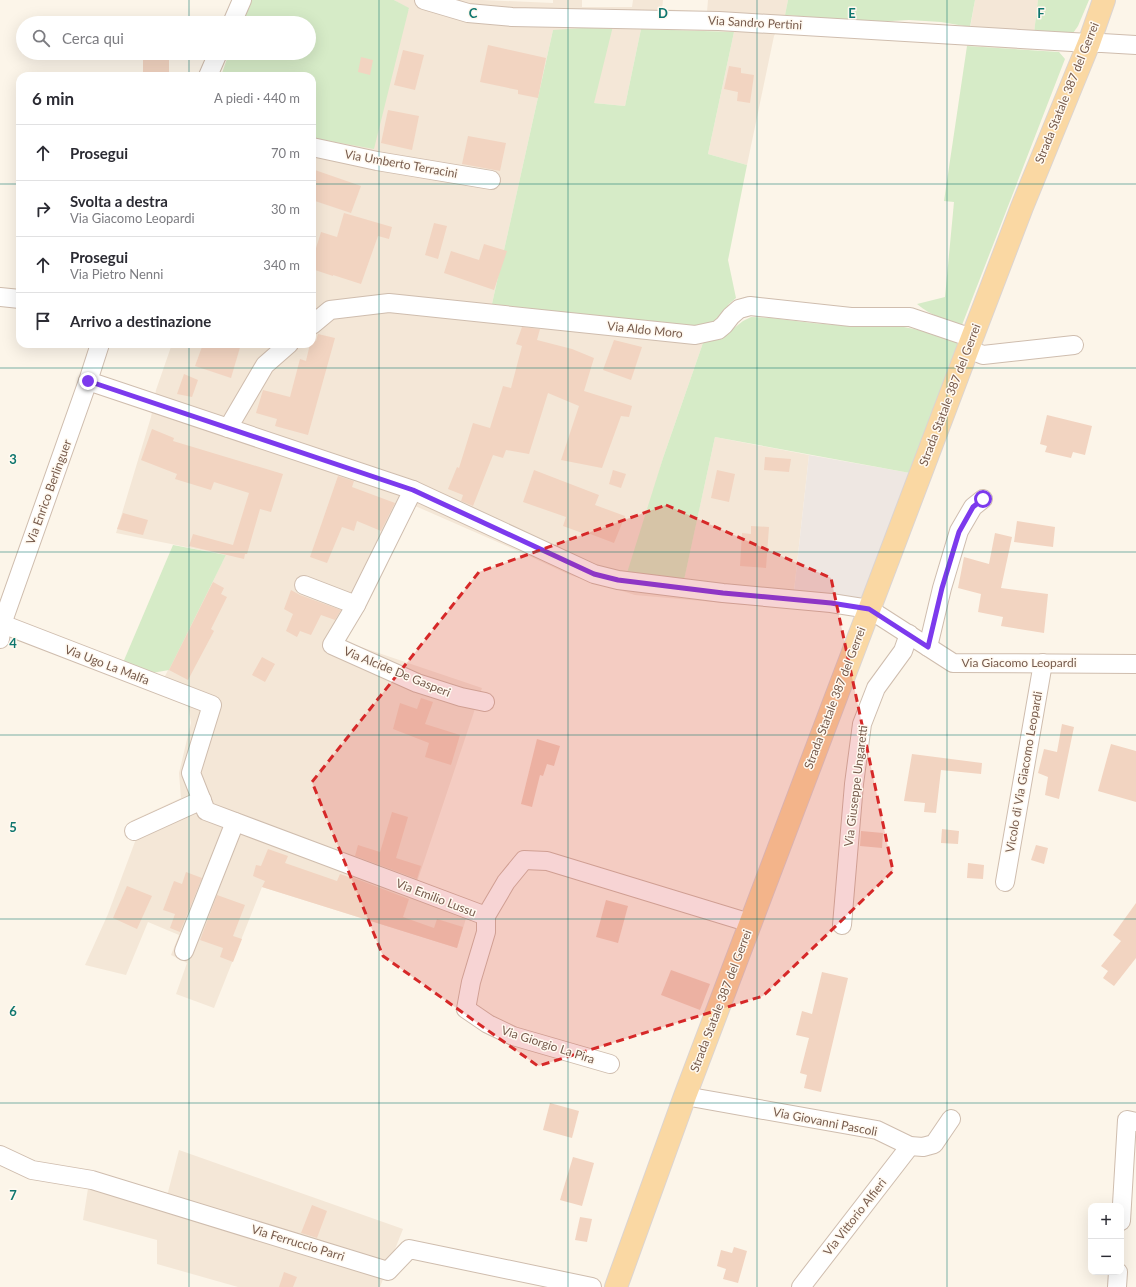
<!DOCTYPE html>
<html lang="it">
<meta charset="utf-8">
<style>
:root{--surface:#fff;--page:#f7f7f7;--text:#2b2b33;--muted:#7c7c81;--line:#e1e1e2}
body{margin:0;font-family:Lato,sans-serif;background:var(--page);color:var(--text)}
.controls{position:absolute;right:12px;bottom:12px;display:grid;overflow:hidden;border-radius:8px;box-shadow:0 4px 16px #0002}
.controls button{width:36px;height:36px;display:grid;place-items:center;padding:0;border:0;border-bottom:1px solid var(--line);background:var(--surface);color:var(--text);font:20px sans-serif}
.stop{position:absolute;width:12px;height:12px;margin:-9px;border:3px solid #7c3aed;border-radius:50%;background:#fff}
.stop.end{background:#7c3aed;border-color:#fff;box-shadow:0 1px 4px #0008}
.list{margin:0;padding:0;list-style:none}
h2{display:flex;justify-content:space-between;align-items:center;height:52px;margin:0;padding:0 16px;font-size:17px}
h2 small{font-size:13px;font-weight:400;color:var(--muted)}
.list li{display:grid;grid-template-columns:26px 1fr auto;gap:12px;align-items:center;box-sizing:border-box;height:56px;padding:0 16px;border-top:1px solid var(--line)}
.list b{display:block;font-size:15px;white-space:nowrap}
.list p{margin:0;font-size:13px;white-space:nowrap;color:var(--muted)}
.list em{font-size:13px;font-style:normal;color:var(--muted)}
.icon{flex:none;width:22px;height:22px;fill:none;stroke:currentColor;stroke-width:2;stroke-linecap:round;stroke-linejoin:round}
.map{position:relative;flex:none;width:1136px;height:1287px;overflow:hidden}
.search{position:absolute;background:var(--surface);box-shadow:0 4px 16px #0002;left:16px;top:16px;width:300px;height:44px;display:flex;align-items:center;gap:10px;box-sizing:border-box;padding:0 14px;border-radius:22px;color:var(--muted);font-size:15px}
.panel{position:absolute;background:var(--surface);box-shadow:0 4px 16px #0002;left:16px;top:72px;width:300px;height:276px;border-radius:12px}
.map>svg:first-child{display:block}
.residential{fill:#f4e7d7}
.industrial{fill:#eee7e2}
.green{fill:#d6ebc7}
.building{fill:#f2d4c1}
.lines{fill:none;stroke-linecap:round;stroke-linejoin:round}
.street-casing{stroke:#cfbdae;stroke-width:20}
.primary-casing{stroke:#dcd4d0;stroke-width:24}
.street{stroke:#fff;stroke-width:18}
.primary{stroke:#fad8a3;stroke-width:22}
.route{stroke:#7c3aed;stroke-width:5}
.marked{fill:#d62828;fill-opacity:0.2;stroke:#d62828;stroke-width:3;stroke-dasharray:8 5;stroke-linejoin:round}
.grid{fill:none;stroke:#0f766e;stroke-width:1;stroke-opacity:0.55}
.labels{text-anchor:middle;stroke-width:3;stroke-linejoin:round;paint-order:stroke}
.street-label{font-size:12px;fill:#775b4c;stroke:#fff9f0}
.grid-label{font-size:13px;text-anchor:middle;font-weight:bold;fill:#0f766e;stroke:#fff9f0;stroke-width:3;stroke-linejoin:round;paint-order:stroke}
</style>
<div class="map">
<svg width="1136" height="1287" viewBox="0 0 1136 1287">
<rect width="100%" height="100%" fill="#fcf5e9"/>
<g class="residential">
<path d="M394,0H482L553,3V0H582V7H632L633,0H663L662,9L707,12L708,0H788L785,15L774,36L747,165L708,154L734,32L641,29L625,106L594,103L553,30L492,304L662,324L705,326L704,340L663,458L656,482L684,579L715,437L809,455L792,609L635,595L570,575L527,555L413,505L346,642L482,688L417,882L471,902L457,948L262,887L214,1008L176,994L187,963L171,955L179,935L148,922L126,975L85,965L108,914L136,839L131,821L181,798L179,773L191,723L188,704L158,690L226,555L116,533L151,417L156,390L172,344H312V138L409,9Z"/>
<path d="M975,0H1038L1032,50L967,46Z"/>
<path d="M179,1150L403,1229L380,1287H238L157,1264V1240L83,1220L90,1176L167,1196Z"/>
</g>
<path class="industrial" d="M809,455L910,473L857,614L792,609Z"/>
<g class="green">
<path d="M250,0H394L409,8L374,149L312,138V76H221L229,53H309V23H242Z"/>
<path d="M788,0H975L970,27L941,22L909,20L875,22L785,15Z"/>
<path d="M1038,0H1089L1078,26L1071,36L1034,33Z"/>
<path d="M613,26L594,103L625,106L641,29L734,32L708,154L747,165L728,260L736,298L729,304L720,320L705,326L662,324L492,304L553,30Z"/>
<path d="M967,46L1059,52L1065,59L962,325C944,320 932,316 917,304L945,297L954,202L944,201Z"/>
<path d="M751,317L772,318L812,323L862,327L899,326L919,330L961,343L910,473L715,437L684,580L627,573L663,458L704,340H719L743,321Z"/>
<path d="M173,545L226,555L169,670L152,673L122,665Z"/>
</g>
<g class="building">
<path d="M488,45L546,58L538,98L518,94V90L480,82Z"/>
<path d="M403,50L424,55L415,90L394,85Z"/>
<path d="M143,55H169V74H164V76H143Z"/>
<path d="M361,57L373,60L370,75L358,72Z"/>
<path d="M729,66L741,68V73L754,75L750,103L737,101L738,92L724,89Z"/>
<path d="M388,110L419,116L412,150L381,143Z"/>
<path d="M468,136L506,143L500,171L462,164Z"/>
<path d="M312,169L361,186L351,213L312,200Z"/>
<path d="M344,213L392,227L389,239L378,236L361,284L333,275V276L312,269V261L321,232L337,237Z"/>
<path d="M434,223L447,226L438,259L425,255Z"/>
<path d="M484,244L507,251L494,290L444,273L451,251L479,260Z"/>
<path d="M522,327L540,329L537,340L572,349L594,358L584,391L632,406L629,417L621,416L602,468L561,460L579,406L548,393L529,454L506,450L503,458L493,455L473,506L461,501L463,495L448,489L457,467L459,468L473,423L490,428L503,386L511,388L522,346L516,344Z"/>
<path d="M318,334L335,338L308,435L275,426L277,419L256,413L263,390L290,397L300,359L306,361L310,344H312V339L316,341Z"/>
<path d="M614,340L642,347L631,380L603,370Z"/>
<path d="M203,344H241L231,378L195,366Z"/>
<path d="M184,374L198,380L192,397L177,394Z"/>
<path d="M1047,415L1092,426L1085,455L1073,452L1071,458L1045,452L1047,446L1040,444Z"/>
<path d="M152,429L174,438L173,441L283,474L271,512L260,509L247,554H245L244,559L189,546L193,534L233,545L249,493L214,482L211,490L175,479L177,474L141,460Z"/>
<path d="M765,457L791,459L789,472L764,470Z"/>
<path d="M534,470L599,495L595,505L625,516L614,543L585,532V534L563,526L566,517L523,502Z"/>
<path d="M613,470L626,474L621,488L609,484Z"/>
<path d="M717,470L735,474L729,502L711,498Z"/>
<path d="M338,476L354,481L352,487L395,503L381,531L357,521L354,531L342,527L327,563L310,557Z"/>
<path d="M123,513L148,520L143,535L117,529Z"/>
<path d="M1017,521L1055,527L1053,547L1014,542Z"/>
<path d="M751,526L769,527L766,568L740,566L742,533L751,534Z"/>
<path d="M995,533L1012,537L1001,588L1048,594L1044,633L1001,626L1003,617L978,612L981,594L958,588L964,557L989,564Z"/>
<path d="M213,582L224,588L221,594L227,597L211,629L214,631L188,680L169,670Z"/>
<path d="M291,590L300,595L341,610L335,620L321,615L311,635L300,631L297,637L286,631L293,614L284,609Z"/>
<path d="M262,657L275,664L265,682L252,675Z"/>
<path d="M421,698L433,702L425,724L460,735L451,765L425,757L429,743L393,729L400,703L417,709Z"/>
<path d="M1062,724L1074,727L1059,799L1045,795L1048,777L1038,773L1044,749L1057,752Z"/>
<path d="M537,739L560,746L554,766L547,764L543,776L540,775L532,807L521,804Z"/>
<path d="M1111,744L1136,751V802L1098,791Z"/>
<path d="M912,754L982,763L981,774L941,770L936,813L924,812L925,803L904,801Z"/>
<path d="M392,812L408,817L396,858L421,866L417,879L355,856L358,845L380,852Z"/>
<path d="M942,829L959,831L958,844L941,843Z"/>
<path d="M861,831L883,833L882,848L860,846Z"/>
<path d="M1036,845L1048,848L1044,864L1031,860Z"/>
<path d="M268,849L288,856L285,863L337,881L340,874L349,877V876L409,899L403,917L434,928L437,919L463,927L457,948L262,887L265,881L253,876L256,865L261,866Z"/>
<path d="M968,863L984,865L983,879L967,878Z"/>
<path d="M186,872L202,878L180,932L170,928L175,914L163,910L174,881L182,884Z"/>
<path d="M127,886L152,896L137,929L113,918Z"/>
<path d="M217,895L245,905L233,936L242,939L233,962L220,957L223,948L200,940Z"/>
<path d="M606,900L628,906L618,943L596,937Z"/>
<path d="M1136,903V958L1114,986L1103,978L1108,971L1101,966L1121,941L1113,935Z"/>
<path d="M671,970L710,984L700,1010L661,995Z"/>
<path d="M822,972L848,978L821,1092L804,1088L807,1075L800,1073L809,1038L796,1035L802,1011L812,1014Z"/>
<path d="M550,1103L579,1111L572,1138L543,1130Z"/>
<path d="M573,1157L594,1163L582,1206L560,1200Z"/>
<path d="M312,1205L327,1211L317,1238L301,1233Z"/>
<path d="M580,1217L592,1219L587,1242L575,1240Z"/>
<path d="M734,1247L747,1251L738,1283L723,1279L726,1269L717,1266L721,1250L732,1253Z"/>
<path d="M284,1272L297,1277L293,1287H279Z"/>
</g>
<g class="lines">
<defs>
<g id="street">
<path d="M424,0L468,13L512,17L719,21L1089,43H1102L1136,45"/>
<path d="M232,23L242,0"/>
<path d="M208,76L218,53"/>
<path d="M312,147L377,161L491,180"/>
<path d="M0,297L20,299"/>
<path d="M312,325L330,310L389,303L695,335L718,330L724,325L731,316L739,309L750,306L851,317H910L972,338"/>
<path d="M968,349L983,355L1074,345"/>
<path d="M88,381L413,490L594,574L618,580L723,593L831,603L869,609L953,663L1136,664"/>
<path d="M228,428L265,365L289,344"/>
<path d="M413,490L356,605L332,645L417,683L461,697L485,702"/>
<path d="M304,585L356,605"/>
<path d="M2,624L212,705L191,773L206,811L486,916L506,882L524,860L547,861L750,923"/>
<path d="M0,639L2,624L88,381L100,344"/>
<path d="M928,647L942,588L959,531L973,507L983,499"/>
<path d="M134,831L202,800"/>
<path d="M1005,882L1043,663"/>
<path d="M486,916V932L471,982L466,1009L488,1024L513,1036L610,1064"/>
<path d="M842,925L854,784L862,724L876,688L903,651L909,634"/>
<path d="M184,951L235,822"/>
<path d="M685,1096L877,1130L910,1146L923,1147L934,1144L951,1119"/>
<path d="M0,1155L32,1170L92,1180L388,1271L409,1249L592,1287"/>
<path d="M1121,1221L1127,1120L1136,1122"/>
<path d="M801,1287L910,1146"/>
<path d="M1117,1287L1118,1272"/>
</g>
<path id="primary" d="M616,1287L685,1096L972,338L1022,207L1089,43L1104,0"/>
</defs>
<use href="#street" class="street-casing"/>
<use href="#primary" class="primary-casing"/>
<use href="#street" class="street"/>
<use href="#primary" class="primary"/>
</g>
<g class="lines">
<path class="route" d="M88,381L413,490L594,574L618,580L723,593L831,603L869,609L928,647L942,588L959,532L973,507L983,499"/>
</g>
<path class="marked" d="M666,505L831,578L893,871L763,996L538,1066L383,956L312,782L479,572Z"/>
<path class="grid" d="M189,0V23M379,0V1287M568,0V1287M757,0V1287M947,0V1287M189,53V76M0,184H20M312,184H1136M189,344V1287M0,368H1136M0,552H1136M0,735H1136M0,919H1136M0,1103H1136"/>
<g class="labels">
<g class="street-label">
<text transform="translate(755 23) rotate(3)" y="4">Via Sandro Pertini</text>
<text transform="translate(1067 93) rotate(-68)" y="4">Strada Statale 387 del Gerrei</text>
<text transform="translate(401 164) rotate(10)" y="4">Via Umberto Terracini</text>
<text transform="translate(645 330) rotate(6)" y="4">Via Aldo Moro</text>
<text transform="translate(950 395) rotate(-69)" y="4">Strada Statale 387 del Gerrei</text>
<text transform="translate(49 492) rotate(-70)" y="4">Via Enrico Berlinguer</text>
<text x="1019" y="667">Via Giacomo Leopardi</text>
<text transform="translate(107 665) rotate(21)" y="4">Via Ugo La Malfa</text>
<text transform="translate(397 672) rotate(22)" y="4">Via Alcide De Gasperi</text>
<text transform="translate(835 698) rotate(-69)" y="4">Strada Statale 387 del Gerrei</text>
<text transform="translate(1024 772) rotate(-80)" y="4">Vicolo di Via Giacomo Leopardi</text>
<text transform="translate(856 786) rotate(-83)" y="4">Via Giuseppe Ungaretti</text>
<text transform="translate(436 898) rotate(21)" y="4">Via Emilio Lussu</text>
<text transform="translate(721 1001) rotate(-69)" y="4">Strada Statale 387 del Gerrei</text>
<text transform="translate(548 1045) rotate(18)" y="4">Via Giorgio La Pira</text>
<text transform="translate(825 1122) rotate(11)" y="4">Via Giovanni Pascoli</text>
<text transform="translate(855 1217) rotate(-52)" y="4">Via Vittorio Alfieri</text>
<text transform="translate(298 1243) rotate(17)" y="4">Via Ferruccio Parri</text>
</g>
</g>
<g class="grid-label">
<text x="473" y="18">C</text>
<text x="663" y="18">D</text>
<text x="852" y="18">E</text>
<text x="1041" y="18">F</text>
<text x="13" y="464">3</text>
<text x="13" y="648">4</text>
<text x="13" y="832">5</text>
<text x="13" y="1016">6</text>
<text x="13" y="1200">7</text>
</g>
</svg>
<div class="controls">
<button>+</button>
<button>−</button>
</div>
<div class="stop" style="left:983px;top:499px"></div>
<div class="stop end" style="left:88px;top:381px"></div>
<div class="search"><svg class="icon" aria-label="search" viewBox="0 0 24 24"><circle cx="10" cy="10" r="6"/><path d="M15 15l6 6"/></svg>Cerca qui</div>
<section class="panel">
<h2>6 min<small>A piedi · 440 m</small></h2>
<ul class="list">
<li><svg class="icon" aria-label="ahead" viewBox="0 0 24 24"><path d="M12 20V5M6 11l6-6 6 6"/></svg><div><b>Prosegui</b></div><em>70 m</em></li>
<li><svg class="icon" aria-label="right" viewBox="0 0 24 24"><path d="M7 20v-9h11M14 6l5 5-5 5"/></svg><div><b>Svolta a destra</b><p>Via Giacomo Leopardi</p></div><em>30 m</em></li>
<li><svg class="icon" aria-label="ahead" viewBox="0 0 24 24"><path d="M12 20V5M6 11l6-6 6 6"/></svg><div><b>Prosegui</b><p>Via Pietro Nenni</p></div><em>340 m</em></li>
<li><svg class="icon" aria-label="arrive" viewBox="0 0 24 24"><path d="M6 21V4h12l-3 4 3 4H6"/></svg><div><b>Arrivo a destinazione</b></div></li>
</ul>
</section>
</div>
